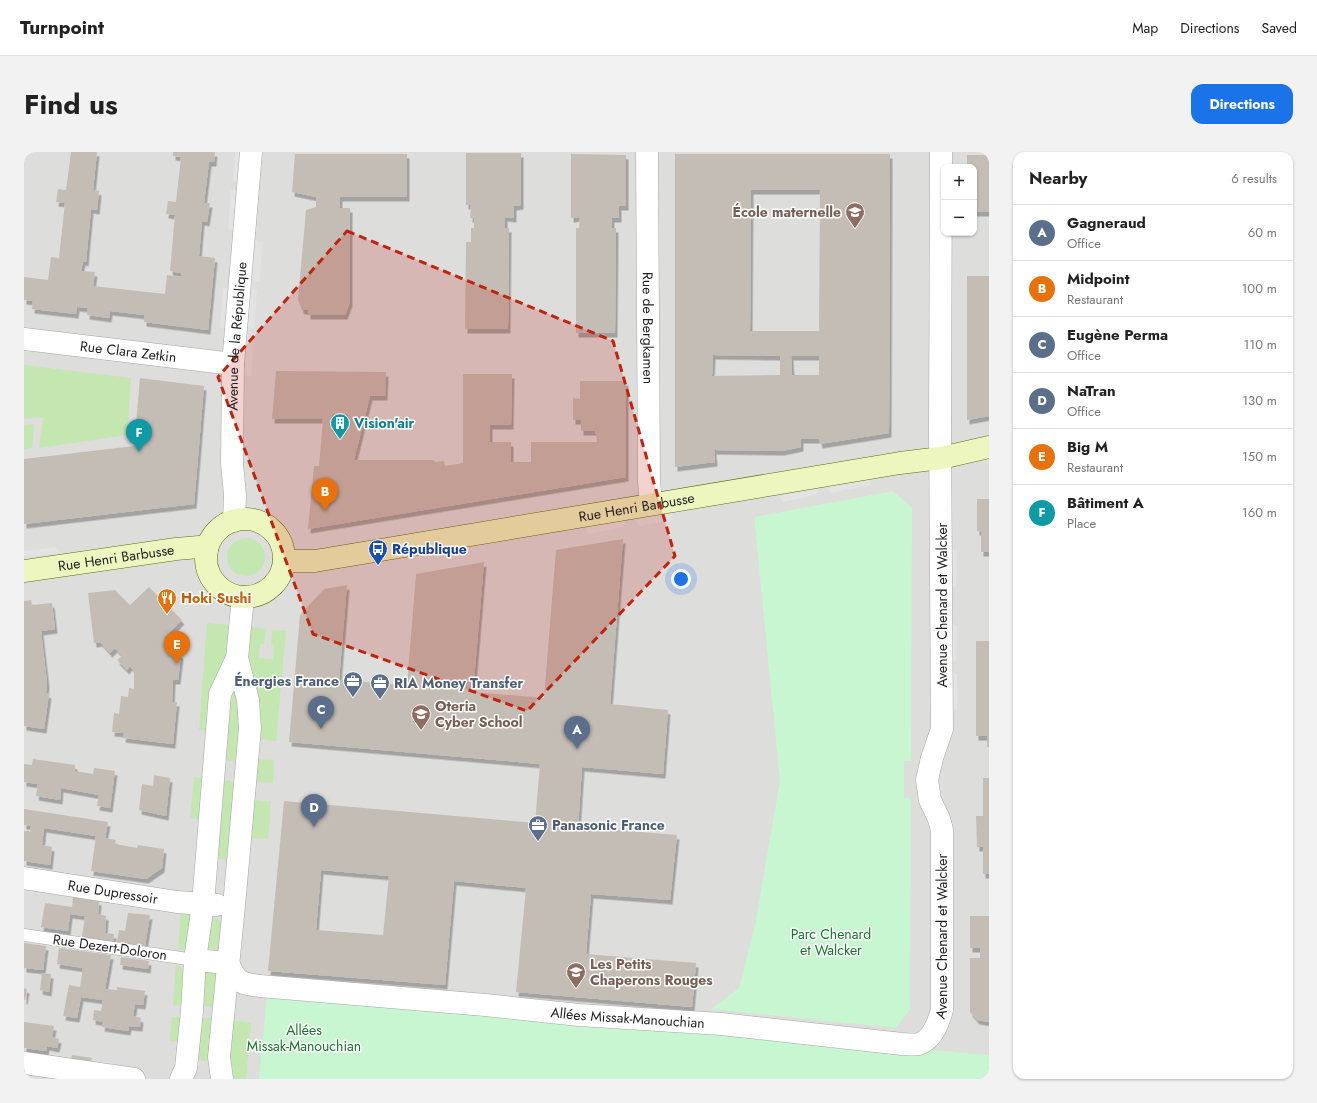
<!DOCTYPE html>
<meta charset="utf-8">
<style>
:root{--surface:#fff;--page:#f2f2f2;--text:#222;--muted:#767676;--line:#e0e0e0;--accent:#1a73e8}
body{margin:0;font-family:Jost,sans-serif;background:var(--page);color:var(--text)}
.controls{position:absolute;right:12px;top:12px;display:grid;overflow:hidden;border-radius:8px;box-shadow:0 1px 3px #0004}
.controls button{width:36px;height:36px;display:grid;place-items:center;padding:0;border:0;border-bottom:1px solid var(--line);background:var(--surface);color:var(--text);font:20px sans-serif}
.you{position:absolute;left:657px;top:427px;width:14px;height:14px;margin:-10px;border:3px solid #fff;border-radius:50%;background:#1a73e8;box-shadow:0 0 0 6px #1a73e833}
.badge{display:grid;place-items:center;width:26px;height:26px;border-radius:50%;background:var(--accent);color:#fff;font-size:13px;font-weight:700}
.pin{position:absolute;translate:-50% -33px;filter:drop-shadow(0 1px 2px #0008)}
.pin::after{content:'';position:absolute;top:21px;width:14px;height:12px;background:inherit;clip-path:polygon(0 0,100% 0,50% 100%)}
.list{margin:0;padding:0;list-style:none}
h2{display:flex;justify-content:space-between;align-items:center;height:52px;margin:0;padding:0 16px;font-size:17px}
h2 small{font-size:13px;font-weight:400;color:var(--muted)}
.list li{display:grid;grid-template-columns:26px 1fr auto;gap:12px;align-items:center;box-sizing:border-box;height:56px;padding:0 16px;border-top:1px solid var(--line)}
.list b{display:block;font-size:15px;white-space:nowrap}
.list p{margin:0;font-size:13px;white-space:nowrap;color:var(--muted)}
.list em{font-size:13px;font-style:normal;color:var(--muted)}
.map{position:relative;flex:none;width:965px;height:927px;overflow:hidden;border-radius:12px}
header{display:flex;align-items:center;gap:24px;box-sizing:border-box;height:56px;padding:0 20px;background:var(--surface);border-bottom:1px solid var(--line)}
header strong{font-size:19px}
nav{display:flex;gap:22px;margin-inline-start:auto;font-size:14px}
.intro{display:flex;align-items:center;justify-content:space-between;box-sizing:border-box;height:96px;padding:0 24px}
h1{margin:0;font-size:28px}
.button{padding:10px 18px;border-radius:12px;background:var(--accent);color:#fff;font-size:14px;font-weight:700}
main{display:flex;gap:24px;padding:0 24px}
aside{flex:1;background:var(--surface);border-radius:12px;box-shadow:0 1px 3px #0004}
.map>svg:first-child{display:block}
.residential{fill:#dddddc;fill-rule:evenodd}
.grass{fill:#c4e6b0}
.park{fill:#c7f6d0}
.parking{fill:#e3e3e3}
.building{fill:#c4bdb6;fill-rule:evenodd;filter:url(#shadow)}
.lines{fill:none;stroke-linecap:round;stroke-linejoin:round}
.lane-casing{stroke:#a6a6a6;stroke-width:13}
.street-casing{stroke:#a6a6a6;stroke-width:23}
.secondary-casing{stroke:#59710c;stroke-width:23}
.lane{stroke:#fff;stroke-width:12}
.street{stroke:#fff;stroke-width:22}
.secondary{stroke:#ecf6be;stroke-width:22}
.marked{fill:#c2230d;fill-opacity:0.2;stroke:#c2230d;stroke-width:3;stroke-dasharray:8 5;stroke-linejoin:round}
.labels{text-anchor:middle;stroke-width:3;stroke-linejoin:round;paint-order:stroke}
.education-label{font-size:14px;font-weight:bold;fill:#785e54;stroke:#fff;text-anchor:start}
.street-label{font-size:14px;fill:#1f1f1f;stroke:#fff}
.culture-label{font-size:14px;font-weight:bold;fill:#0d838f;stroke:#fff;text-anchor:start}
.transit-label{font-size:14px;font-weight:bold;fill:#164399;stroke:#fff;text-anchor:start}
.food-label{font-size:14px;font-weight:bold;fill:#c56008;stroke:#fff;text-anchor:start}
.service-label{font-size:14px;font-weight:bold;fill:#4e5e75;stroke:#fff;text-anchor:start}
.park-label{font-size:14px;fill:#137828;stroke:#fff}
</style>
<header>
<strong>Turnpoint</strong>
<nav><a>Map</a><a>Directions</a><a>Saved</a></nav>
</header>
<div class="intro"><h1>Find us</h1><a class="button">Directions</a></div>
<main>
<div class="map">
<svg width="965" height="927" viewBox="0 0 965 927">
<defs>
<filter id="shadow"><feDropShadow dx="2.5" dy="4.5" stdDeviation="0" flood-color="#0004"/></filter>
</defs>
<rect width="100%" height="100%" fill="#efede6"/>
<path class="residential" d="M0,0H965V927H0ZM920,15H950V81H920Z"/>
<g class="grass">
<path d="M0,213L107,226L103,283L15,296L19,265L0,267Z"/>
<path d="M10,272L8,296L0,297V273Z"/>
<circle cx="222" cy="405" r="19"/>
<path d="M183,471L204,473L203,505L187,579L175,578Z"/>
<path d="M226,475L242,477L240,492H236L235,506L249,507L250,493L247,492L248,478L262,479L252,589L235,587C239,559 231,542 226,516C224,503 226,489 226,475Z"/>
<path d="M211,539L218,567L215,603L211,608L206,609L201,607L202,565L208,541Z"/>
<path d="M233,607L250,608L249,631L231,630Z"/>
<path d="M170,625L183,626L180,668L166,666Z"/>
<path d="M204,628L209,631L212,635L206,708L190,706L199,630Z"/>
<path d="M230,648L247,650L244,687L227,686Z"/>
<path d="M157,757L165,762L168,768L164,795L154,799Z"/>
<path d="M192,767L197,769L195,796L190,798L183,795L187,768Z"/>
<path d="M152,812L160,817L163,854L149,853Z"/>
<path d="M193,817V855L177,854L180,819Z"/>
<path d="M148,865H162L160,890L146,889Z"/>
<path d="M175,866H192L185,909C178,910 175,908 172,902Z"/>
<path d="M206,868L227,871L222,927H206Z"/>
</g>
<g class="park">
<path d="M869,339L888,356L887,609H880V646H887L886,858L872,876L687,857L715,836L731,773L756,629L730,365Z"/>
<path d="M243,842L965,903V927H235Z"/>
</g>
<g class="parking">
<path d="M211,0H218L215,29H209Z"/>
<path d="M207,38H215L210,78L204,77Z"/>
<path d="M232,89L239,90L235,129L227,128Z"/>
<path d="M199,136L205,137L203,176H196Z"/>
<path d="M227,137L233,138L230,177L223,176Z"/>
<path d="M223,186L230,187L227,224L220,223Z"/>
<path d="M848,326L846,333L807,341L802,335Z"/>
<path d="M796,336L792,343L759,350L755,344Z"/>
<path d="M647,361L646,368L615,374L611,367Z"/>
<path d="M603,368L599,375L565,382L560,375Z"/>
<path d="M32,395L36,401L0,404V399Z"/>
<path d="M926,395L933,400L932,434L926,437Z"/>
<path d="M925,469L933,474L932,509L926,512Z"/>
<path d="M925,518L933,522V557L926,560Z"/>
</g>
<g class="building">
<path d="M47,0H73L69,38L75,39L73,58L67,57L62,110L59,109L57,119L71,120L69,134L141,142L143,123L157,125V121L146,119L151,63L142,62L144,49L152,50L157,5L149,4V0H191L190,10H185L180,51H186L183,70L178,69L175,104L191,106L184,178L120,170V163L86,159L85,166L63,163L64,156L53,155L52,162L8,157L9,149L0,148V125L24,128L27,105L35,106L41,51L32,50L34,37L42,38Z"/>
<path d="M442,1H497V53L490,54V66L481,65V76H485L484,177H441L442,90H447V76H450V66H446L447,53H442Z"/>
<path d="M271,2H383V45H316V56H326V150L321,163H284V158H278L274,148L282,58L292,55V45L268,40Z"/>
<path d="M547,2L602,3V54H595V66H588V76H592L591,181H552V76H555L556,65L547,66Z"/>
<path d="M651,2H866L865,281L796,292L795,287H777V295L758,299L690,298L691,310L651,315ZM727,38H796L795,179H726ZM689,203L756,204V223L688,224ZM767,204H795V223H768Z"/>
<path d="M943,3H965V60H950V15H943Z"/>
<path d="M943,124H965V264L943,268Z"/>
<path d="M252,219L362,220L361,244H346L330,308H410L411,310L420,309L421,314L439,311V222H488L487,273H466V290H487V310H507V290H573L572,282H571V279H557V268H549V246L556,247V229H602V325L284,377L290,314H295L299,267H248Z"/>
<path d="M116,226L180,234L170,352L0,372V307L110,294Z"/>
<path d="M953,347H965V400H957V379H953Z"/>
<path d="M599,387L586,552L644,558L639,622L558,615L554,675L653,683L646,748L567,742L562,802L672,811L668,855L492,840L502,736L430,729L421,833L244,819L260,649L511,671L516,612L265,590L276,463L300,437L323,433L315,528L383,533L392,422L460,410L449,540L520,546L532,398ZM297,718L365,724L359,783L292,778Z"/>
<path d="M125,435L158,468L140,486L157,503L154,528H149L148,550H153L149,592L99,586L100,581L88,580L90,561L95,562L97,544L104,545L105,536L110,537V519L106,514L103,518L93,508L98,504L91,496L86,501L76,490L70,491L64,441L91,438L106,453Z"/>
<path d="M7,448L8,453L28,451L31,477L17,479L23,531L22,541L25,542L20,577L0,574V449Z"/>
<path d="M952,489H965V595H963V584H952Z"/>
<path d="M9,607L51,613V619L69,622L70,616L91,619L86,656L73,654L75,643L37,636L36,648L12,644L14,632L0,630V612L8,613Z"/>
<path d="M130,623L146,626L142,664L115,658L118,632L129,634Z"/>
<path d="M959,626H965V722H959V695H953L952,664H959Z"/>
<path d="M0,657L84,670L81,686L92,688L91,692L113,696L114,693L140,697L138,716L122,727L67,719L72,684L20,676L18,693L28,695L26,713L0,709V679H5L6,681L7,674L0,673Z"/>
<path d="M49,745L75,749L74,762L82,764L81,781L90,782L89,790L58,785L61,764L46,762L44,779L17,775L21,751L48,755Z"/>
<path d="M104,761L126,763L121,794L93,790L95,778L101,779Z"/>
<path d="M946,764H965V870L953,868L946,860V806H956V796H946Z"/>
<path d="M0,791L22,794L19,818L0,816Z"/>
<path d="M35,796L87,803L81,837L93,838V835L121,839L119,853L111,852L109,864L117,866L116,875L105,874L104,879L78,875L79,870L69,868L70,858L77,859L79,848L57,845L53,866L39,864L45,833L56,835L59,816L33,812Z"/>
<path d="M97,805L125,809L124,817L96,813Z"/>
<path d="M18,821L27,822L25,840L16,838Z"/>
<path d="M0,836L3,837L1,848H0Z"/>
<path d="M0,870L30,874L28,885L35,887L33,896L23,894L22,899L0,896Z"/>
<path d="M48,903L68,906L66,917L46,914Z"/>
</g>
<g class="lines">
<defs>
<path id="lane" d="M0,783L171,808"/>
<g id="street">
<path id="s1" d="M623,0L625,329L627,352"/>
<path id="s2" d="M0,187L209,212"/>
<path id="s3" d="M210,369L211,343L208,311L209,212L227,0"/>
<path id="s4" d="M0,726L153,750L193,753"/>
<path id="s5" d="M171,808L204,811C213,831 215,831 236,834L461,853L555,863L697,872L878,892C883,892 890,893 895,892C909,887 914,871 918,858V678L915,667L906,648L903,628L908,606L918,577L916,279L917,0"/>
<path d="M0,911L110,927"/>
<path d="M157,927L162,916L168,859L171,808L179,752L196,542L213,506"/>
<path d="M198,927L195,905L210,754L226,576L224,548L213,506L219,445"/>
</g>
<g id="secondary">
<circle cx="221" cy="406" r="39"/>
<path id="s6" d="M260,409H291L876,311L917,306L965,295"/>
<path id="s7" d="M0,419L152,397L175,395L183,397"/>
</g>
</defs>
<use href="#lane" class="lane-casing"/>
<use href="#street" class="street-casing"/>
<use href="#secondary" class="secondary-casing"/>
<use href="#lane" class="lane"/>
<use href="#street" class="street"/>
<use href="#secondary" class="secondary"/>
</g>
<path class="marked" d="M323,79L589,189L651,404L503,559L289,482L194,225Z"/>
<defs>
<symbol id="school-pin" viewBox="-11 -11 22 30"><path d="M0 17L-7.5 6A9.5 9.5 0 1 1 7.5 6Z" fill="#8d6e63" stroke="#fff"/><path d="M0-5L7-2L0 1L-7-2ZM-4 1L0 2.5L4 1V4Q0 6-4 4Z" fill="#fff"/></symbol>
<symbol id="building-pin" viewBox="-11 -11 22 30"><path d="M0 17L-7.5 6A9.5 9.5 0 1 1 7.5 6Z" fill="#0f9aa8" stroke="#fff"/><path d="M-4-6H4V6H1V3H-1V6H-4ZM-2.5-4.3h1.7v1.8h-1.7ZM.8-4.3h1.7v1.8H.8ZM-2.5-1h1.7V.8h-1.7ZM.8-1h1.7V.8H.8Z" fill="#fff"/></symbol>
<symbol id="bus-pin" viewBox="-11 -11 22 30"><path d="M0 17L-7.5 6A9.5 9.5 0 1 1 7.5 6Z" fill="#1a4fb4" stroke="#fff"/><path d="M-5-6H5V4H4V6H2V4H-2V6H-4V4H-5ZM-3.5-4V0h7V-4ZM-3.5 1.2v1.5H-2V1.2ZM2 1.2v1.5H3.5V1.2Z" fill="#fff"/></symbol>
<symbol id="restaurant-pin" viewBox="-11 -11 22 30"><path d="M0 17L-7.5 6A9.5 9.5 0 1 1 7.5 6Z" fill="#e8710a" stroke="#fff"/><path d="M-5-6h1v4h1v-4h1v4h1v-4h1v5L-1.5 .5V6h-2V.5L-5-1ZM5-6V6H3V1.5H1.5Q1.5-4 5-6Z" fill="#fff"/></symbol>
<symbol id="office-pin" viewBox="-11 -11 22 30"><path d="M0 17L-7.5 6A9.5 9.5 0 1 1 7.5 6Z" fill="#5c6f8a" stroke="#fff"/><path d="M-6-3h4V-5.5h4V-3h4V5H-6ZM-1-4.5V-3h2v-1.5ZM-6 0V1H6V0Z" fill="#fff"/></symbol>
</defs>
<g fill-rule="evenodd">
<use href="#school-pin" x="820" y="49" width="22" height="30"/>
<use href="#building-pin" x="305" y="260" width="22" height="30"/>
<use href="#bus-pin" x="343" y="386" width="22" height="30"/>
<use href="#restaurant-pin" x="132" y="435" width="22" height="30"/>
<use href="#office-pin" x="318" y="518" width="22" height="30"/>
<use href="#office-pin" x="345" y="520" width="22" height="30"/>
<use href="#school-pin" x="386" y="551" width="22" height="30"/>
<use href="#office-pin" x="503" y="662" width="22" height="30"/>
<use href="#school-pin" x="541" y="809" width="22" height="30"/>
</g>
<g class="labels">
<g class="education-label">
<text x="817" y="65" text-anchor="end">École maternelle</text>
<text x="411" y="559">Oteria<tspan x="411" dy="16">Cyber School</tspan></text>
<text x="566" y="817">Les Petits<tspan x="566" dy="16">Chaperons Rouges</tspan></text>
</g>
<g class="street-label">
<text dy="5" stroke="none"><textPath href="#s1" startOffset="176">Rue de Bergkamen</textPath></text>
<text dy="5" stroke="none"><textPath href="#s3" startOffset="185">Avenue de la République</textPath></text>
<text dy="5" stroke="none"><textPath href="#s2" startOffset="105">Rue Clara Zetkin</textPath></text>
<text dy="5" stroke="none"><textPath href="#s6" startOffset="357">Rue Henri Barbusse</textPath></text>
<text dy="5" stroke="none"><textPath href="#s7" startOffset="93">Rue Henri Barbusse</textPath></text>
<text transform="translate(918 453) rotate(-90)" y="5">Avenue Chenard et Walcker</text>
<text dy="5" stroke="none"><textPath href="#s4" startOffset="90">Rue Dupressoir</textPath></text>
<text dy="5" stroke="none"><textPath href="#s5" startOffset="854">Avenue Chenard et Walcker</textPath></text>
<text transform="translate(86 795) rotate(8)" y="5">Rue Dezert-Doloron</text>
<text dy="5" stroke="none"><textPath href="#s5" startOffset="445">Allées Missak-Manouchian</textPath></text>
</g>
<g class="culture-label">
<text x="330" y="276">Vision'air</text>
</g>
<g class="transit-label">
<text x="368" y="402">République</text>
</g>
<g class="food-label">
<text x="157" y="451">Hoki Sushi</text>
</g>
<g class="service-label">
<text x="315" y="534" text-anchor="end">Énergies France</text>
<text x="370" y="536">RIA Money Transfer</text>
<text x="528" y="678">Panasonic France</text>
</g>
<g class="park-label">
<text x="807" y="787">Parc Chenard<tspan x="807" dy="16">et Walcker</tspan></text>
<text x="280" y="883">Allées<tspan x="280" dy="16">Missak-Manouchian</tspan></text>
</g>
</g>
</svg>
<div class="controls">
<button>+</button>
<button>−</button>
</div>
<div class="you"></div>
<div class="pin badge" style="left:553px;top:597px;background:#5c6f8a">A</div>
<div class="pin badge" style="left:301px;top:359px;background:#e8710a">B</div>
<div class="pin badge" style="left:297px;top:577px;background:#5c6f8a">C</div>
<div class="pin badge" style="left:290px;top:675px;background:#5c6f8a">D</div>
<div class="pin badge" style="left:153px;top:512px;background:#e8710a">E</div>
<div class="pin badge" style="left:115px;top:300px;background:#0f9aa8">F</div>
</div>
<aside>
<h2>Nearby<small>6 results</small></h2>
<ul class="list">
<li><span class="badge" style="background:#5c6f8a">A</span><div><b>Gagneraud</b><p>Office</p></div><em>60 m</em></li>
<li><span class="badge" style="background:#e8710a">B</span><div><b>Midpoint</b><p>Restaurant</p></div><em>100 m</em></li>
<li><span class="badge" style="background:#5c6f8a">C</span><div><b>Eugène Perma</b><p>Office</p></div><em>110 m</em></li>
<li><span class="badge" style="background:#5c6f8a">D</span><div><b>NaTran</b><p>Office</p></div><em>130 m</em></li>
<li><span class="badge" style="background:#e8710a">E</span><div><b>Big M</b><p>Restaurant</p></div><em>150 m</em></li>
<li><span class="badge" style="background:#0f9aa8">F</span><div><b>Bâtiment A</b><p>Place</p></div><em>160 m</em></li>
</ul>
</aside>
</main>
